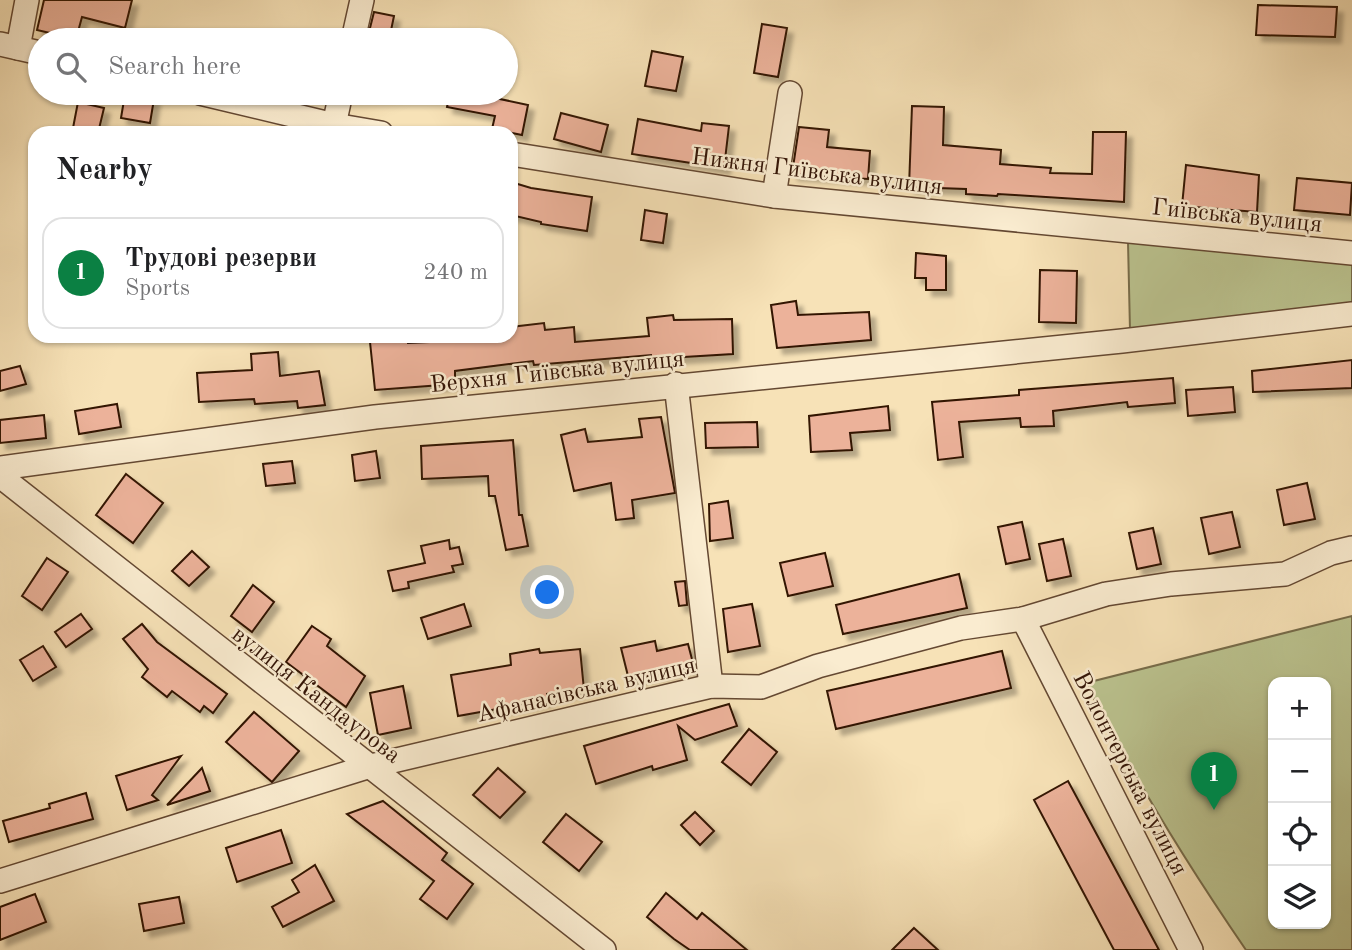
<!DOCTYPE html>
<meta charset="utf-8">
<style>
:root{--surface:#fff;--page:#f6f6f6;--text:#202124;--muted:#757577;--line:#e0e0e0;--accent:#0b8043}
body{margin:0;font-family:"Old Standard TT",serif;background:var(--page);color:var(--text)}
.controls{position:absolute;right:21px;bottom:21px;display:grid;overflow:hidden;border-radius:14px;box-shadow:0 2px 5px #0004}
.controls button{width:63px;height:63px;display:grid;place-items:center;padding:0;border:0;border-bottom:2px solid var(--line);background:var(--surface);color:var(--text);font:35px sans-serif}
.you{position:absolute;left:548px;top:593px;width:24px;height:24px;margin:-18px;border:5px solid #fff;border-radius:50%;background:#1a73e8;box-shadow:0 0 0 10px #1a73e833}
.badge{display:grid;place-items:center;width:46px;height:46px;border-radius:50%;background:var(--accent);color:#fff;font-size:23px;font-weight:700}
.pin{position:absolute;translate:-50% -58px;filter:drop-shadow(0 2px 4px #0008)}
.pin::after{content:'';position:absolute;top:37px;width:24px;height:21px;background:inherit;clip-path:polygon(0 0,100% 0,50% 100%)}
.list{margin:0;padding:0;list-style:none}
h2{display:flex;justify-content:space-between;align-items:center;height:91px;margin:0;padding:0 28px;font-size:30px}
h2 small{font-size:23px;font-weight:400;color:var(--muted)}
.list li{display:grid;grid-template-columns:46px 1fr auto;gap:21px;align-items:center;box-sizing:border-box;height:112px;margin:0 14px 14px;padding:0 14px;border:2px solid var(--line);border-radius:21px}
.list b{display:block;font-size:26px;white-space:nowrap}
.list p{margin:0;font-size:23px;white-space:nowrap;color:var(--muted)}
.list em{font-size:23px;font-style:normal;color:var(--muted)}
.icon{flex:none;width:38px;height:38px;fill:none;stroke:currentColor;stroke-width:2;stroke-linecap:round;stroke-linejoin:round}
.map{position:relative;flex:none;width:1352px;height:950px;overflow:hidden}
.search{position:absolute;background:var(--surface);box-shadow:0 2px 5px #0004;left:28px;top:28px;width:490px;height:77px;display:flex;align-items:center;gap:18px;box-sizing:border-box;padding:0 24px;border-radius:38px;color:var(--muted);font-size:26px}
.panel{position:absolute;background:var(--surface);box-shadow:0 2px 5px #0004;left:28px;top:126px;width:490px;height:217px;border-radius:21px}
.map>svg:first-child{display:block}
.green{fill:#bbc38f;stroke:#776c4a;stroke-width:2;fill-rule:evenodd}
.building{fill:#ecb29a;stroke:#331406;stroke-width:2;filter:url(#shadow)}
.lines{fill:none;stroke-linecap:round;stroke-linejoin:round}
.minor-casing{stroke:#644832;stroke-width:26}
.minor{stroke:#faecd0;stroke-width:23}
.labels{text-anchor:middle;stroke-width:5;stroke-linejoin:round;paint-order:stroke}
.street-label{font-size:24px;fill:#331406;stroke:#faecd0}
</style>
<div class="map">
<svg width="1352" height="950" viewBox="0 0 1352 950">
<defs>
<filter id="shadow"><feDropShadow dx="6" dy="6" stdDeviation="2" flood-color="#0004"/></filter>
</defs>
<rect width="100%" height="100%" fill="#f7e2b7"/>
<filter id="stains"><feTurbulence type="fractalNoise" baseFrequency=".00286" numOctaves="4"/><feColorMatrix values="0 0 0 0 .2 0 0 0 0 .09 0 0 0 0 .02 0 0 0 .5 -.17"/></filter>
<radialGradient id="worn" r=".72"><stop offset=".6" stop-color="#630" stop-opacity="0"/><stop offset="1" stop-color="#630" stop-opacity=".3"/></radialGradient>
<g class="green">
<path d="M1128,242L1352,263V305L1130,330Z"/>
<path d="M1352,616V950H1246C1187,864 1133,777 1086,683ZM1326,682V924H1273V682Z"/>
</g>
<g class="building">
<path d="M44,0H132L125,28L82,17L76,39L37,30Z"/>
<path d="M1258,5L1337,7L1335,37L1256,35Z"/>
<path d="M374,12L394,16L389,40H367Z"/>
<path d="M762,24L787,28L778,77L754,73Z"/>
<path d="M652,51L683,57L676,91L645,86Z"/>
<path d="M450,93H472L528,105L522,135L492,129L495,116L447,107Z"/>
<path d="M125,94L154,99L150,123L121,118Z"/>
<path d="M78,102L104,108L98,133L73,128Z"/>
<path d="M912,106L944,107L943,145L1001,150L1000,164L1051,168L1050,173L1092,174L1093,132H1126L1124,202L998,194L997,196L966,194V189L909,187Z"/>
<path d="M561,113L608,125L601,152L554,139Z"/>
<path d="M638,119L701,131L702,123L729,126L724,168L632,154Z"/>
<path d="M799,127L829,130L827,147L870,151L868,179L792,174Z"/>
<path d="M1186,165L1259,175L1257,212L1182,206Z"/>
<path d="M1297,178L1352,183L1350,215L1294,210Z"/>
<path d="M511,182L531,188L592,197L587,231L541,224V222L511,215Z"/>
<path d="M645,210L667,214L663,243L641,240Z"/>
<path d="M916,253L946,256V290H926V278H915Z"/>
<path d="M1040,270L1077,271L1076,323L1039,322Z"/>
<path d="M796,301L798,315L869,312L871,340L777,348L771,305Z"/>
<path d="M673,315L674,320L732,319L733,354L651,359V355L534,365L533,361L455,371V384L375,390L370,342L407,338L408,343L475,340V336H511V327L544,323L545,330L574,327L575,342L649,336L647,318Z"/>
<path d="M278,352L280,376L319,371L325,405L298,408L297,401L255,404L254,399L199,402L197,373L252,370L251,354Z"/>
<path d="M1352,360V388L1253,392L1252,371Z"/>
<path d="M20,366L26,384L0,391V371Z"/>
<path d="M1173,378L1175,403L1128,407L1127,402L1053,411L1054,426L1021,427L1020,418L959,422L963,457L938,460L932,402L1019,395V390Z"/>
<path d="M1233,387L1235,412L1188,416L1186,390Z"/>
<path d="M117,404L121,427L79,434L75,411Z"/>
<path d="M888,406L890,430L850,433L852,450L811,452L809,416Z"/>
<path d="M44,415L46,438L0,443V420Z"/>
<path d="M661,417L675,493L632,500L634,518L616,520L611,483L574,491L561,435L585,429L588,442L642,437L639,419Z"/>
<path d="M757,422L758,447L706,448L705,423Z"/>
<path d="M513,440L519,515H522L528,546L506,550L495,496H489L488,476L422,479L421,446Z"/>
<path d="M376,451L380,478L355,481L352,455Z"/>
<path d="M292,461L295,483L266,486L263,464Z"/>
<path d="M126,474L163,503L133,543L96,515Z"/>
<path d="M1307,483L1315,519L1284,525L1277,490Z"/>
<path d="M728,501L733,538L710,541L709,504Z"/>
<path d="M1232,512L1240,547L1209,554L1201,518Z"/>
<path d="M1022,522L1030,559L1006,564L998,527Z"/>
<path d="M1153,528L1161,564L1137,569L1129,533Z"/>
<path d="M1063,539L1071,576L1047,581L1039,544Z"/>
<path d="M449,540L450,549L459,547L463,564L452,566L454,572L408,582L409,588L393,591L388,571L425,563L421,546Z"/>
<path d="M192,551L209,567L189,586L172,571Z"/>
<path d="M825,553L833,586L788,596L780,563Z"/>
<path d="M47,558L68,572L42,610L22,596Z"/>
<path d="M959,574L967,608L843,634L836,605Z"/>
<path d="M685,581L687,605L679,606L675,582Z"/>
<path d="M253,585L274,602L252,632L231,616Z"/>
<path d="M464,604L471,626L428,639L421,618Z"/>
<path d="M752,604L760,646L728,652L723,609Z"/>
<path d="M81,614L92,629L66,647L55,632Z"/>
<path d="M142,624L157,642L227,694L213,713L204,706L200,712L172,691L167,697L142,677L148,669L123,639Z"/>
<path d="M312,626L331,639L327,646L365,676L346,707L286,662Z"/>
<path d="M655,641L657,651L688,644L694,667L629,680L621,648Z"/>
<path d="M43,646L56,667L33,681L20,660Z"/>
<path d="M539,649L540,653L580,649L584,690L547,694V700L458,716L451,675L511,665L510,654Z"/>
<path d="M1002,651L1011,688L836,729L827,691Z"/>
<path d="M403,686L411,728L378,735L370,693Z"/>
<path d="M729,704L737,726L695,740L678,726L687,760L653,770L652,766L596,784L584,746Z"/>
<path d="M254,712L299,751L272,782L226,742Z"/>
<path d="M749,729L777,752L751,785L722,762Z"/>
<path d="M181,756L152,795L158,800L127,810L116,776Z"/>
<path d="M202,768L210,791L167,805Z"/>
<path d="M498,768L525,792L500,818L473,795Z"/>
<path d="M1068,781L1159,950H1114L1034,800Z"/>
<path d="M86,793L93,819L9,842L3,821L50,808L49,804Z"/>
<path d="M383,801L447,853L442,860L473,884L447,919L420,899L434,881L347,814Z"/>
<path d="M695,812L714,831L700,845L681,825Z"/>
<path d="M566,814L602,842L579,871L543,842Z"/>
<path d="M281,830L292,863L237,882L226,848Z"/>
<path d="M315,865L334,901L283,927L272,907L299,892L292,880Z"/>
<path d="M666,893L697,919L702,913L747,950H690L674,939L647,917Z"/>
<path d="M35,894L46,922L0,940V907Z"/>
<path d="M179,897L184,923L144,931L139,904Z"/>
<path d="M914,928L938,950H892Z"/>
</g>
<g class="lines">
<defs>
<g id="minor">
<path d="M353,40L362,0"/>
<path d="M0,44L40,53"/>
<path d="M18,48L27,0"/>
<path d="M200,93L334,125L381,133"/>
<path d="M334,125L341,93"/>
<path d="M511,154L774,196L1352,253"/>
<path d="M774,196L790,93"/>
<path d="M676,384L711,686"/>
<path d="M0,468L375,417L1122,341L1352,314"/>
<path d="M0,476L604,950"/>
<path d="M1023,619L1191,950"/>
<path d="M0,881L367,767L711,686L761,687L818,666L961,628L1023,619L1106,594L1171,584L1285,574L1331,553L1352,548"/>
</g>
</defs>
<use href="#minor" class="minor-casing"/>
<use href="#minor" class="minor"/>
</g>
<g class="labels">
<g class="street-label">
<text transform="translate(817 171) rotate(7)" y="8">Нижня Гиївська вулиця</text>
<text transform="translate(1237 215) rotate(6)" y="8">Гиївська вулиця</text>
<text transform="translate(557 371) rotate(-6)" y="8">Верхня Гиївська вулиця</text>
<text transform="translate(586 689) rotate(-13)" y="8">Афанасівська вулиця</text>
<text transform="translate(317 694) rotate(38)" y="8">вулиця Кандаурова</text>
<text transform="translate(1131 773) rotate(63)" y="8">Волонтерська вулиця</text>
</g>
</g>
<rect width="100%" height="100%" filter="url(#stains)"/>
<rect width="100%" height="100%" fill="url(#worn)"/>
</svg>
<div class="controls">
<button>+</button>
<button>−</button>
<button><svg class="icon" aria-label="locate" viewBox="0 0 24 24"><circle cx="12" cy="12" r="6"/><path d="M12 2v4M12 18v4M2 12h4M18 12h4"/></svg></button>
<button><svg class="icon" aria-label="layers" viewBox="0 0 24 24"><path d="M12 4l9 5-9 5-9-5zM3 14l9 5 9-5"/></svg></button>
</div>
<div class="you"></div>
<div class="pin badge" style="left:1214px;top:810px">1</div>
<div class="search"><svg class="icon" aria-label="search" viewBox="0 0 24 24"><circle cx="10" cy="10" r="6"/><path d="M15 15l6 6"/></svg>Search here</div>
<section class="panel">
<h2>Nearby<small></small></h2>
<ul class="list">
<li><span class="badge">1</span><div><b>Трудові резерви</b><p>Sports</p></div><em>240 m</em></li>
</ul>
</section>
</div>
